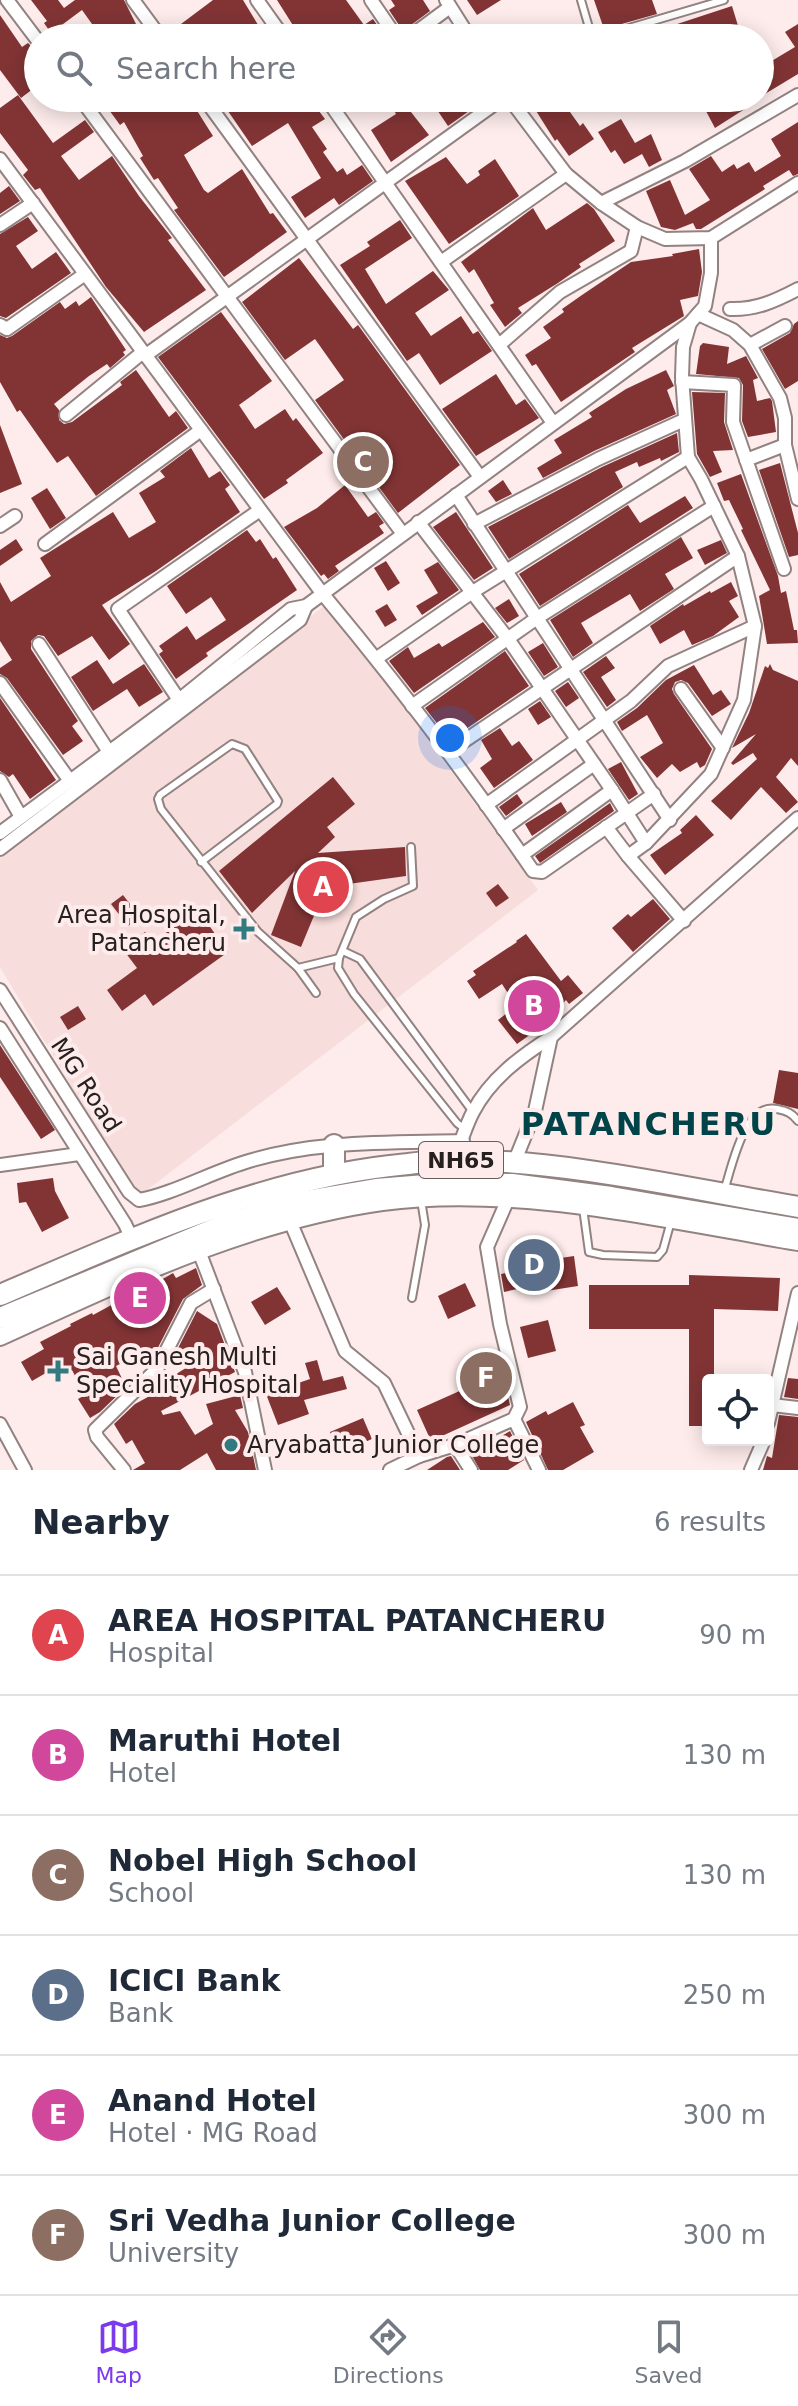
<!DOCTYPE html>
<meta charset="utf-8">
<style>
:root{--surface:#fff;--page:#f2f2f3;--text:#1f2937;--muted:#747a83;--line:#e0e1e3;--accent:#7c3aed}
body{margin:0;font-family:"DejaVu Sans",sans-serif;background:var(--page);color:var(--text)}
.controls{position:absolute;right:24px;bottom:24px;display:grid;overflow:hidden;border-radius:8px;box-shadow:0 4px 20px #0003}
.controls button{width:72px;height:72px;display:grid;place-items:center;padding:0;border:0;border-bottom:2px solid var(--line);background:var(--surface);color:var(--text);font:40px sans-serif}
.you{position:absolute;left:450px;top:738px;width:28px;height:28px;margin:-20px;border:6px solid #fff;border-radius:50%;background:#1a73e8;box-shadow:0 0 0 12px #1a73e833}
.badge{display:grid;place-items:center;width:52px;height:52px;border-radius:50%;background:var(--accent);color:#fff;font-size:26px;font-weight:700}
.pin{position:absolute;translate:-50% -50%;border:4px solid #fff;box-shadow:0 2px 8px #0006}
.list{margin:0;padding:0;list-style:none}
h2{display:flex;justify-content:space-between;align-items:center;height:104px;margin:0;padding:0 32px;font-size:34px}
h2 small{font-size:26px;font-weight:400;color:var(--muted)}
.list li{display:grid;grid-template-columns:52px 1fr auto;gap:24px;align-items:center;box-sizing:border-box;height:120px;padding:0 32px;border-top:2px solid var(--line)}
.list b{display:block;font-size:30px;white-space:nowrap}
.list p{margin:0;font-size:26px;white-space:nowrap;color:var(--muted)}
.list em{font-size:26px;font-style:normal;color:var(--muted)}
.icon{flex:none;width:44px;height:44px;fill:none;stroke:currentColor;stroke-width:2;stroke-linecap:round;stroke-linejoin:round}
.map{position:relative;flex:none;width:798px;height:1470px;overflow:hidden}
.search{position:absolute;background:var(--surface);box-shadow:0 4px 20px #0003;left:24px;right:24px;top:24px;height:88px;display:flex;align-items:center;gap:20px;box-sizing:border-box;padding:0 28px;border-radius:44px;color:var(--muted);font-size:30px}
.sheet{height:824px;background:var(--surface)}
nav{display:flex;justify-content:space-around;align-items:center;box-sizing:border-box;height:112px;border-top:2px solid var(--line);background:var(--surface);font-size:22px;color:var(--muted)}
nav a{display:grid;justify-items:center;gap:4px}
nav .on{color:var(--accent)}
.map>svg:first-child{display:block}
.built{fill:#f7dddb}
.building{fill:#823435}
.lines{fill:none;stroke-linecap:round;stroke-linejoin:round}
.service-casing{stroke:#928281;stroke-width:10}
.minor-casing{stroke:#928281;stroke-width:16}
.tertiary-casing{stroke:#928281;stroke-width:20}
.trunk-casing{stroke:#928281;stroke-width:24}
.service{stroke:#fff;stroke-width:6}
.minor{stroke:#fff;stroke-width:12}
.tertiary{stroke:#fff;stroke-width:16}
.trunk{stroke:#fff;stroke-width:20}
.poi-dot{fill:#317a7f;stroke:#fdeceb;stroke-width:3}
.labels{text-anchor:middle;stroke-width:8;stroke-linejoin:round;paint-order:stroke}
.shield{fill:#fdeceb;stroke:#665d5c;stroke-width:2}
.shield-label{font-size:22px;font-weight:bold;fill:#26201f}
.poi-label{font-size:24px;fill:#26201f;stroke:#fdeceb;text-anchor:start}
.street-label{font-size:24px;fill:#26201f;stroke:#fdeceb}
.district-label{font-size:32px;font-weight:bold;letter-spacing:2px;fill:#004348;stroke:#fdeceb}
</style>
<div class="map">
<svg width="798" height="1470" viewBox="0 0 798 1470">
<rect width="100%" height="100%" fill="#fdeceb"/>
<path class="built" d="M328,603L538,890L138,1197L0,967V858Z"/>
<g class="building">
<path d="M31,0H58L64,8L75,0H124L143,38H102L82,10L51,33L44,23L47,21Z"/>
<path d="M213,0H243L266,38H224L219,31L210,38H170L169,33Z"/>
<path d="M277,0H346L364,25L373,19L386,38H349L344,31L332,38H311L308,33L301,38Z"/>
<path d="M391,0H423L430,11L403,31L389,10L395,6Z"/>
<path d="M467,0H501L477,15Z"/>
<path d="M594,0H652L657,14L604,29Z"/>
<path d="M732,6L739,29L711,38H641V35L650,32L649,28L660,25L662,29Z"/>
<path d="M0,15L22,47L28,43L38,53V85L21,98L0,70Z"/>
<path d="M798,24V74L760,97V68L795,47L785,32Z"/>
<path d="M18,95L53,143L85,120L94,132L61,156L79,180L112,156L139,196L172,238L168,240L206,290L144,332L106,287L40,188L35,190L23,175L28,170L0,133V108Z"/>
<path d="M111,98H189L213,136L184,155L204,190L208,193L242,169L270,214L273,213L287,232L224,277L174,210L178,208L158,178L154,180L140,158L143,156L124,122L120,125L104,103Z"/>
<path d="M219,98H309L325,119L312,127L327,149L323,152L337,172L343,168L347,175L362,165L373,181L339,205L334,198L305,218L291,197L321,178L288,123L252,146Z"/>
<path d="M387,98H400L429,135L391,162L371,130L396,114Z"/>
<path d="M429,98H465L472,109L448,126Z"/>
<path d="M528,98H560L580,126L583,123L594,139L569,156L557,139L555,141Z"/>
<path d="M699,98H762L715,128Z"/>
<path d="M621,119L635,143L651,134L662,160L649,167L642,154L624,164L615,150L611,153L598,132Z"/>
<path d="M798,122V174L793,176L789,170L763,186L765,189L701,229H696L693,223L675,230L661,227L646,191L670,180L685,215L710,200L689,169L711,156L722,172L734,164L737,169L749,162L755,172L781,156L771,139Z"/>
<path d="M446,157L467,184L480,175L478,171L495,159L519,196L449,244L405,181Z"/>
<path d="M9,186L20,201L0,214V193Z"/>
<path d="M587,203L594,209L615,241L579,264L581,267L558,283L518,308L522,313L505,327L490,305L494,303L474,269L469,273L461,262L533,208L546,230Z"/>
<path d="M28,217L38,231L16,246L32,269L56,252L71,273L6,318L0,316V234Z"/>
<path d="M400,220L412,238L365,269L386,304L433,271L449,290L415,313L431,336L461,316L473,334L478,331L492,351L440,385L419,353L407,361L340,265L370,246L367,242Z"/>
<path d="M699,249L702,272L698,296L680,300L684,316L632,348L635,352L561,402L536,364L532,366L525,355L551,338L543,327L564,312L562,309L582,295L631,262L673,256L672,254Z"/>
<path d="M299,258L353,329L358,325L460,465L398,513L315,400L344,380L315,339L285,360L242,302Z"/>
<path d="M91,297L126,350L123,352L125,355L110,368L107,364L89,376L54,404L59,410V420L64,424L72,422L122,385L120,382L136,370L169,417L176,411L188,428L96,496L68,456L57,463L20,410L17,412L0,382V335L7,338L12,336L60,302L65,309L76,301L79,306Z"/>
<path d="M221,312L272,381L239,405L255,429L285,409L293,421L296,418L323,453L286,480L288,483L264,499L158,357Z"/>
<path d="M798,321V381L785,389L762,349L790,333L794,324Z"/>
<path d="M703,343L729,347L727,364L746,356L758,378L753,380L757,401L770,398L772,401L776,432L748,437L742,421L743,385L739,378L696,374L700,346Z"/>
<path d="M666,370L674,386L667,390L676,414L594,451L543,478L537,468L562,453L554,440L592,417L589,413L626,389Z"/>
<path d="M496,374L516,405L525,399L539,418L476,456L442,409Z"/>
<path d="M692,392L725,393L724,422L733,450L713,451L722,472L710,477L697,454Z"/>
<path d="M0,425L22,484L0,493Z"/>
<path d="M677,433L679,452L661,461L660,458L639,467L637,462L615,472L623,487L509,559L488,527L602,467Z"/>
<path d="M191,448L209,478L220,471L230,485L225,489L240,512L156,571L102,605L130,644L109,660L92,636L58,656L44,636L38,635L31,641V649L78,721L72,726L83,741L63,755L7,678L0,674V668L12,660L0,641V582L11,602L51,576L40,558L113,512L129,538L156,522L139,493L165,477L160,471Z"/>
<path d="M780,463L798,533V555L789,557L759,470Z"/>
<path d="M741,474L778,576L781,593L786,591L794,630H797L798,643L767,644L759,596L770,590L741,530L743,529L729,500L724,501L717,483Z"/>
<path d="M503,480L512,494L496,502L488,491Z"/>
<path d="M345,485L368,517L376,512L384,523L379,526L384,533L335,566L339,571L328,579L324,574L321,576L284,527L317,508Z"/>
<path d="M47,488L66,518L50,529L31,498Z"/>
<path d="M685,496L693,508L540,606L519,574L628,505L640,523Z"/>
<path d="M456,512L493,568L474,580L433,527Z"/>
<path d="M247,530L256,542L260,539L273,559L276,557L297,590L206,653L208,656L176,679L159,654L163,651L159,646L187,626L196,640L226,620L211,597L186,614L167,586Z"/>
<path d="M681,537L693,558L665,574L674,589L640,611L630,594L581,623L593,643L573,657L550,620Z"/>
<path d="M16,539L23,550L0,566V550Z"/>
<path d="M721,540L727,553L705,565L697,550Z"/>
<path d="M386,561L400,583L388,591L374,568Z"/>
<path d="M438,562L459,590L422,615L416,606L438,593L424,570Z"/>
<path d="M731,582L738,596L729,601L739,617L713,636L692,645L684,630L660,644L650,626L683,604L684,606L710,591L711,593Z"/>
<path d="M509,599L519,616L507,623L495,608Z"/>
<path d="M387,604L397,620L385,627L375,611Z"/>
<path d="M483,622L495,637L414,693L389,661L408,647L414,658L439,643L442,647Z"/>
<path d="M543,643L558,667L544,676L528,652Z"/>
<path d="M505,651L529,686L450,740L425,708Z"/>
<path d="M606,656L615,668L601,677L616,700L607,707L583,672Z"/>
<path d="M97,660L113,684L144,664L163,692L139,707L127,689L93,711L71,677Z"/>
<path d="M770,664L773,670L798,681V766L791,758L776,777L798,802L786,813L761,787L731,820L711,801L757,759L753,753L733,765L731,763L756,734L732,748L749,713L765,666L768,668Z"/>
<path d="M694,665L713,695L721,690L731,704L712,716L688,683L681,680L675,682L672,689L674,694L712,749L705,765L700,768L697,762L680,772L672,764L657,778L640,757L663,743L647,715L622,731L617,722L637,708L666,680Z"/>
<path d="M568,682L579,698L566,707L555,691Z"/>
<path d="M0,698L56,780L30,799L13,774L9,777L0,771Z"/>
<path d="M540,701L551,717L538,725L528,709Z"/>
<path d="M500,728L512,746L519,741L533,760L494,788L480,768L492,759L481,740Z"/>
<path d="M621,762L638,794L629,800L608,769Z"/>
<path d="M333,777L355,804L327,827L335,837L318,853L405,847L406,876L334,886L323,894L301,947L271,935L295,871L252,913L219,871Z"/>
<path d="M517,794L523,803L506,816L499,807Z"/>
<path d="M561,802L567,812L532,836L525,824Z"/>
<path d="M610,803L614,811L540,863L535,856Z"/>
<path d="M696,815L714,835L665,875L650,855L682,833L680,830Z"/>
<path d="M498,884L509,898L496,907L486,893Z"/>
<path d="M123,895L140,917L128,926L111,904Z"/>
<path d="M653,899L670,919L633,952L612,928L628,914L631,917Z"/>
<path d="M198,910L228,952L153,1006L145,994L122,1011L107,990L137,968L122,948L145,932L153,942Z"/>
<path d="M526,934L561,981L568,975L583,993L569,1004L566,1000L538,1029L517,1044L498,1020L516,1006L502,984L479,999L467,981L476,975L473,971L517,942L516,941Z"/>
<path d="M78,1006L86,1019L68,1030L60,1017Z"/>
<path d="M0,1045L55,1130L41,1139L0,1077Z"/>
<path d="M779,1070L798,1073V1109L773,1103Z"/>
<path d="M53,1178L55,1191L69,1218L42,1232L26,1202L19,1203L17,1183Z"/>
<path d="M574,1256L578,1286L546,1291L545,1283L504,1292L501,1274L542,1266L541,1261Z"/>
<path d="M196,1268L202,1285L183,1299L150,1363L144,1366L138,1355L116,1366L126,1387L100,1412L90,1418L78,1399L85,1395L72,1370L55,1378L51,1370L32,1381L21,1362L44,1349L40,1342L71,1326L70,1324L92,1313L93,1315L128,1296L131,1302L163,1284L161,1280L173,1273L176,1278Z"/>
<path d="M689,1275L780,1278L778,1311L714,1309V1380H708V1426H689V1329H589V1285H689Z"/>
<path d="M465,1283L476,1306L448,1319L438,1296Z"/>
<path d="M277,1287L291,1309L265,1325L251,1302Z"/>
<path d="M197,1311L217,1324L235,1372L161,1411L163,1415L180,1411L195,1435L213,1424L206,1404L240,1395L243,1408L235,1410L248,1432L256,1470H216L207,1453L180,1470H133L145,1463L132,1440L126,1444L114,1424L135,1404L168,1386L165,1381L189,1366L174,1356Z"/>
<path d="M548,1320L556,1351L528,1358L520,1327Z"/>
<path d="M317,1360L323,1381L343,1376L347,1389L304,1400L309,1414L278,1425L266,1394L310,1379L305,1363Z"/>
<path d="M501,1366L510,1405L431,1441L417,1410L482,1381L480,1371Z"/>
<path d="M788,1378L798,1379V1399L784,1397Z"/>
<path d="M573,1402L585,1425L580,1427L594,1452L563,1470H548L526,1422L546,1411L548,1415Z"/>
<path d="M779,1415L798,1417V1470H763L767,1456L772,1458Z"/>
<path d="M363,1418L372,1439L339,1453L330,1432Z"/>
<path d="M510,1431L524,1460L508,1470H480L471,1454Z"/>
<path d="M451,1456L460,1470H427L447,1457Z"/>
</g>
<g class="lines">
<defs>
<g id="service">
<path d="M581,0L592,38"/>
<path d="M577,38L590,31"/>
<path d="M595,38L724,0"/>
<path d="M411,847L413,886L384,899L356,917L339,958L338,968L354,994L457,1123L466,1130"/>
<path d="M201,862L277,804L278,801L245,749L232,744L160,795L158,799L161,809L258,932L298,968L339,958"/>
<path d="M343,951L360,959L473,1112"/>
<path d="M298,968L316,993"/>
<path d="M724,1191C732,1167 744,1102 777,1109C787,1111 792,1113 798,1121"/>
<path d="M583,1208L589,1252L603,1255L657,1257L663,1250L671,1221"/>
<path d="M412,1298L425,1225L421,1200"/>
</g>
<g id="minor">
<path d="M7,0L38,41"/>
<path d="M133,0L161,38"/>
<path d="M257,0L284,38"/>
<path d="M371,0L397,38"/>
<path d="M446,0L470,38"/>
<path d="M408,38L450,7"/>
<path d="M80,98L403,534"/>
<path d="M204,98L480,477"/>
<path d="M326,98L553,423"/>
<path d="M509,98L566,174L601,203L637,227L665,239L711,238L798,183"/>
<path d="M0,159L322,593C397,683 467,775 533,871L542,872L654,794"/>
<path d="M601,203L685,161L798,95"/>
<path d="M0,225L33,203"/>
<path d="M441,262L566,174"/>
<path d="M730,309C756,310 775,301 798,289"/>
<path d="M698,314L733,330L750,345L780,398L785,418V445L798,499"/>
<path d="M0,325L7,329L85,274"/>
<path d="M499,345L560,292L631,251L637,227"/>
<path d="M750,345L785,326"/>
<path d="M146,355L503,98"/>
<path d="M682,382L734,385L733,422L784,569"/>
<path d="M66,415L143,352"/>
<path d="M746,460L785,445"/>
<path d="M456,495L670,820"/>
<path d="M418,522L508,639L612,790L522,855"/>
<path d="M474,524L598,459L684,420"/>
<path d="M0,526L15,516"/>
<path d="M45,544L201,430"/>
<path d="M39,644L109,752"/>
<path d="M377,658L471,593L688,457"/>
<path d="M0,683L70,781"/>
<path d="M681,689L723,748"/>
<path d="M179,700L118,609L260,510"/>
<path d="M412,706L537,618L714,506"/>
<path d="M448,752L738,556"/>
<path d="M0,780L21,817"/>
<path d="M612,790L646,843L628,856L684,921"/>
<path d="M486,805L631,701L668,666L755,626"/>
<path d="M606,827L628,856"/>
<path d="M503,829L594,764"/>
<path d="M0,833L179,700L291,609L306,606L690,323L705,306L711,273V238"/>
<path d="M646,843L711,774L744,700L755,626L738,556L701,479L688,457L682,377L683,347L690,323"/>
<path d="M0,849L300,620L306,606"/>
<path d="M0,990L129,1192L139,1200C173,1194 214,1171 249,1161C318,1140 391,1143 463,1141"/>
<path d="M0,1028L125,1224L132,1239"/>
<path d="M453,1160C461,1144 465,1127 473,1112C490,1079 520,1057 551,1037L798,818"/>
<path d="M514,1163L535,1111L551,1037"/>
<path d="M0,1165L79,1154"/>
<path d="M290,1221L345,1351L384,1383L419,1456"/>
<path d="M199,1251L245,1372L265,1470"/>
<path d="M772,1405L798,1408"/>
<path d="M514,1419L539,1470"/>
<path d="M768,1423L798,1293"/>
<path d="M0,1424L25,1470"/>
<path d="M455,1445L471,1470"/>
<path d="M124,1470L97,1437L95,1430L157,1369L191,1303L214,1289"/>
<path d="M390,1470L419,1456L455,1445L514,1419L520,1407L500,1324L487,1247L508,1199"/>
<path d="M751,1470L764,1440"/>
</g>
<path id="tertiary" d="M0,1337C123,1281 247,1221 382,1202C515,1184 666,1220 798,1242"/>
<g id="trunk">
<path d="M334,1174V1145"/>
<path d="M0,1295C132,1239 263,1177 408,1164C424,1162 440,1160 456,1160C571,1161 685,1188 798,1207"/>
<path d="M0,1318L224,1225L294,1203L376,1189L450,1183L512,1184L611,1197L798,1229"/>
</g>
</defs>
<use href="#service" class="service-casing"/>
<use href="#minor" class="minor-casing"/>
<use href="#tertiary" class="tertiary-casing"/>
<use href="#trunk" class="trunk-casing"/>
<use href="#service" class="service"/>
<use href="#minor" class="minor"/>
<use href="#tertiary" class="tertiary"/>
<use href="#trunk" class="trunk"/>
</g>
<g class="poi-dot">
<path d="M240 917h8v8h8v8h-8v8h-8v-8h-8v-8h8z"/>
<path d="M54 1359h8v8h8v8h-8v8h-8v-8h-8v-8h8z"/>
<circle cx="231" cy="1445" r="8"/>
</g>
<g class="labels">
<rect class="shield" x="419" y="1142" width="84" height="36" rx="6"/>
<g class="shield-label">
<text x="461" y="1168">NH65</text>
</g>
<g class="poi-label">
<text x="226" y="923" text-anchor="end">Area Hospital,<tspan x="226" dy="28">Patancheru</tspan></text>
<text x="76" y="1365">Sai Ganesh Multi<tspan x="76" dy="28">Speciality Hospital</tspan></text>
<text x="247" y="1453">Aryabatta Junior College</text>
</g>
<g class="street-label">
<text transform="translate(86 1085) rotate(57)" y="8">MG Road</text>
</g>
<g class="district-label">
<text x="649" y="1135">PATANCHERU</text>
</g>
</g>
</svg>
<div class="controls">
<button><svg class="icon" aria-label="locate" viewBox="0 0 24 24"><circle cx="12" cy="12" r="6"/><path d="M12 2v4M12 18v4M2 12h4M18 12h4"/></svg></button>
</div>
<div class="you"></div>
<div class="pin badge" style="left:323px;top:887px;background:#e0444e">A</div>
<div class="pin badge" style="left:534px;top:1006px;background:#d1479c">B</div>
<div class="pin badge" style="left:363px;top:462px;background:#8d6e63">C</div>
<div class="pin badge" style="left:534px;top:1265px;background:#5c6f8a">D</div>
<div class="pin badge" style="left:140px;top:1298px;background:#d1479c">E</div>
<div class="pin badge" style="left:486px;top:1378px;background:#8d6e63">F</div>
<div class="search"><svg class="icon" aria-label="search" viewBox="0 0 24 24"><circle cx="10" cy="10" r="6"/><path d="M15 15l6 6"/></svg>Search here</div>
</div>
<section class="sheet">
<h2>Nearby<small>6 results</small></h2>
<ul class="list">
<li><span class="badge" style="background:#e0444e">A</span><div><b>AREA HOSPITAL PATANCHERU</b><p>Hospital</p></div><em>90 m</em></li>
<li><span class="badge" style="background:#d1479c">B</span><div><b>Maruthi Hotel</b><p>Hotel</p></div><em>130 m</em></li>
<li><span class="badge" style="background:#8d6e63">C</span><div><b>Nobel High School</b><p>School</p></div><em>130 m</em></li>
<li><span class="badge" style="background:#5c6f8a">D</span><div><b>ICICI Bank</b><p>Bank</p></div><em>250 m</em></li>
<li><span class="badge" style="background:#d1479c">E</span><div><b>Anand Hotel</b><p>Hotel · MG Road</p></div><em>300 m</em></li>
<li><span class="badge" style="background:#8d6e63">F</span><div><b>Sri Vedha Junior College</b><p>University</p></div><em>300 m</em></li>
</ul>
</section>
<nav>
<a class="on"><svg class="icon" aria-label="map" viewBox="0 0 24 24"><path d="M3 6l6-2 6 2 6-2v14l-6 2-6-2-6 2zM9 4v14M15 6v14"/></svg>Map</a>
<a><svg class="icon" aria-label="directions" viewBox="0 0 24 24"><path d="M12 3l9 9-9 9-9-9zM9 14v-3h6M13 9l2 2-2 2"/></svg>Directions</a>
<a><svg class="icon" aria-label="saved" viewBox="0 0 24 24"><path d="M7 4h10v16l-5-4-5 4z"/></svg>Saved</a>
</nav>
